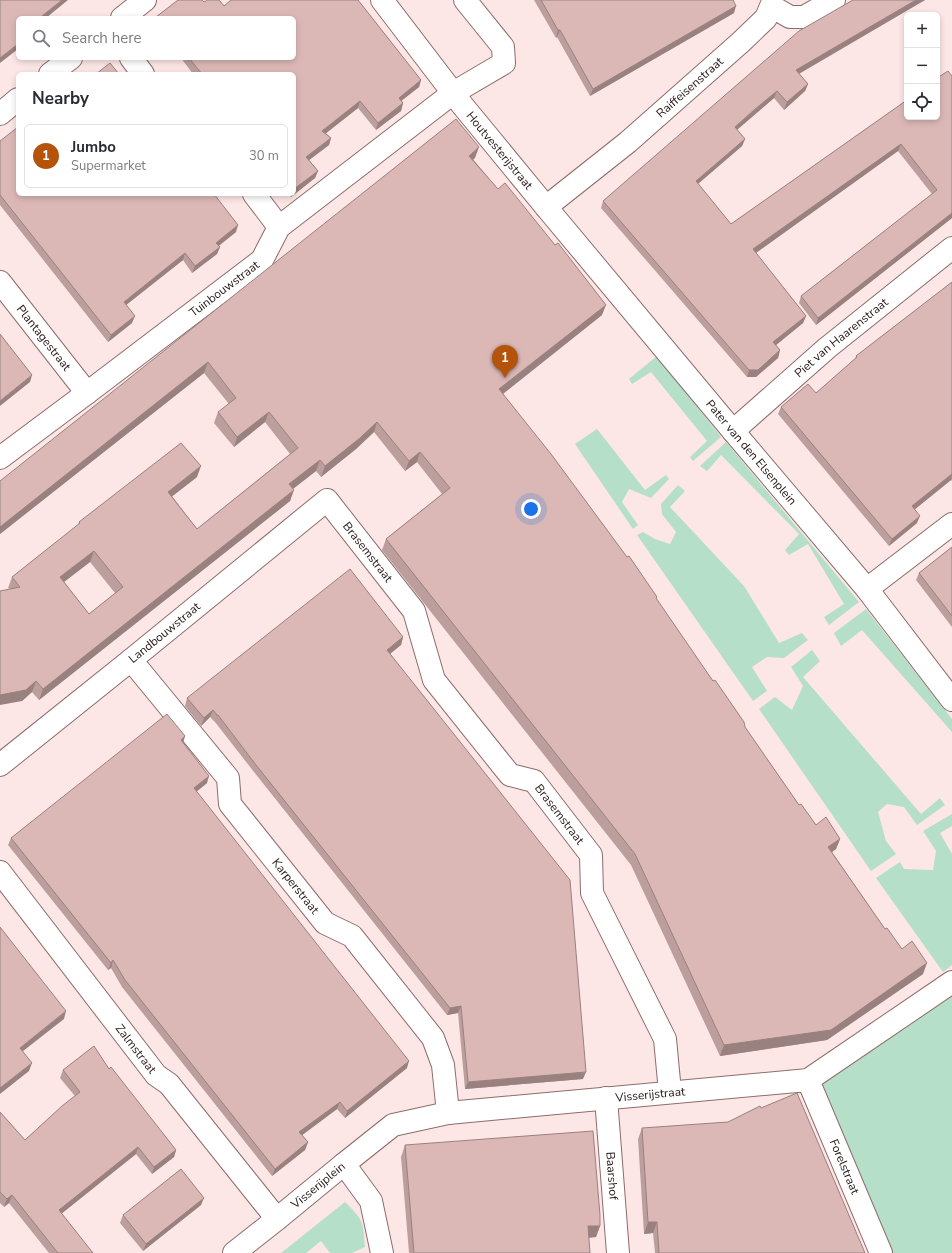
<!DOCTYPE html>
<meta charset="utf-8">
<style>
:root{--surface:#fff;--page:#f2f2f3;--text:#2b2b33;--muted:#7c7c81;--line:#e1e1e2;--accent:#b45309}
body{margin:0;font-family:"Nunito Sans",sans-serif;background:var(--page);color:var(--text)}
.controls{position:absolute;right:12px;top:12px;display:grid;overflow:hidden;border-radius:6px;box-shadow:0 2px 6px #0003}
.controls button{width:36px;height:36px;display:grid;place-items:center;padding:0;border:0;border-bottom:1px solid var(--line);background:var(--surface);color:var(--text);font:20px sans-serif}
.you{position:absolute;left:531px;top:509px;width:14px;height:14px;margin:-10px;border:3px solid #fff;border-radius:50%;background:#1a73e8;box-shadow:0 0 0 6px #1a73e833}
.badge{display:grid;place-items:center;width:26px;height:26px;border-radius:50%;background:var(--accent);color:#fff;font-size:13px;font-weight:700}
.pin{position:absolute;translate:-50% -33px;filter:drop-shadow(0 1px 2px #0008)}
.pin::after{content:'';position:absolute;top:21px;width:14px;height:12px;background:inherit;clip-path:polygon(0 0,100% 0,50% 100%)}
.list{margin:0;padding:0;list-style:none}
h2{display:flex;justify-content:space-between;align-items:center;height:52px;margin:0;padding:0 16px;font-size:17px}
h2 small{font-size:13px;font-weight:400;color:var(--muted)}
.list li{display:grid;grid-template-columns:26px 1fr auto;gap:12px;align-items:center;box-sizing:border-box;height:64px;margin:0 8px 8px;padding:0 8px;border:1px solid var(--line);border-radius:6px}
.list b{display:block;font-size:15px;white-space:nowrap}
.list p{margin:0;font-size:13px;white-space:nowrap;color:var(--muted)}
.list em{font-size:13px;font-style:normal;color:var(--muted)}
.icon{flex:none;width:22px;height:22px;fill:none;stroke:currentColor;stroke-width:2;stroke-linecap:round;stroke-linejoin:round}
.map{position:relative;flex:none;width:952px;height:1253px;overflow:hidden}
.search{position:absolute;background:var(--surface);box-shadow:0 2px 6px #0003;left:16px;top:16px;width:280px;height:44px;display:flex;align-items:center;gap:10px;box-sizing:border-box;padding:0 14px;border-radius:6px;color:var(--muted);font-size:15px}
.panel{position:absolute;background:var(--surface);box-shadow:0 2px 6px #0003;left:16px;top:72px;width:280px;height:124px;border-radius:6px}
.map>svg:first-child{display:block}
.green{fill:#b5dfc8}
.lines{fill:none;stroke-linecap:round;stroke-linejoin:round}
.minor-casing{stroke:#8c6d6b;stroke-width:24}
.minor{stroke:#fff;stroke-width:22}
.wall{fill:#bc9e9d;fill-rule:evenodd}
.shaded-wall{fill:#99817f}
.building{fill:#dbb8b6;stroke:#99817f;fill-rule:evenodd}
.labels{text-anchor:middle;stroke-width:4;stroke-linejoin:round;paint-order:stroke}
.street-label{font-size:12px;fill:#221615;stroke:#fff}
</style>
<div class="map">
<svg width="952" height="1253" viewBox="0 0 952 1253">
<rect width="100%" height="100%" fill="#fde7e6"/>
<g class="green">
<path d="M657,356L721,437L693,461L690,457L707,441L651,372L632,384L629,379Z"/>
<path d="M597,429L645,490L666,475L669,479L651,498L629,489L622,502L638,525L633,529L575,444Z"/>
<path d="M726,442L859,602L829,625L824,617L844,604L808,544L789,555L785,550L799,534L721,455L707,471L700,466Z"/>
<path d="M678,485L685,491L670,507L744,586L779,643L802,633L808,640L784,658L767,657L752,667L767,691L753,701L637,535L643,532L655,539L670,544L676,532L662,514L661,504Z"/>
<path d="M866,609L952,719V732L862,630L841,646L834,633Z"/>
<path d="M812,650L820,661L803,677L921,814L940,798L945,805L917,825L904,807L887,804L878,812L886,841L896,854L871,871L759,709L775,697L792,710L803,686L791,667Z"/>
<path d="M952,814V826L940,833L952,854V965L943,972L876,878L900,862L904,869L933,870L936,851L923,831Z"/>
<path d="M952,995V1253H891L821,1082Z"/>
<path d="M345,1202C364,1221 363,1221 365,1247L352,1253H330L321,1241L306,1253H281Z"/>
</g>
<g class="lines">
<defs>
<g id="minor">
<path id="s1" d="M382,0L463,106L546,207L733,431L867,589L952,700"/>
<path d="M122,18L145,0"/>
<path d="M131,58L143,74"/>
<path d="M50,74L71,58"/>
<path d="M0,114L18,99"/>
<path d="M254,194L279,227"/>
<path id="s2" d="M546,207L628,142L741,42L766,18L771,6L790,17H804L834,0"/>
<path id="s3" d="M0,282L87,393"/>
<path id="s4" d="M733,431L827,348L952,248"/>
<path id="s5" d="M0,458L87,393L262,260L279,227L453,93L504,63L503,47L465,0"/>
<path d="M867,589L952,524"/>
<path id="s6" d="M131,660L228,778L230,804L325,923L352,936L433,1038L443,1065L448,1113"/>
<path id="s7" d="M0,765L131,660L327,500L414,611L434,680L510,775L534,781L591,855L592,893L665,1039L670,1092"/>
<path id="s8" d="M0,872L156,1075L169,1084L277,1219"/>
<path id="s9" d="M808,1080L881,1253"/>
<path id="s10" d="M606,1098L618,1253"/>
<path id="s11" d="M344,1164L393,1125L448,1113L808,1080L952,982"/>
<path id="s12" d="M234,1253L277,1219L344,1164L371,1201L382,1253"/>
</g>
</defs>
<use href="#minor" class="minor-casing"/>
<use href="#minor" class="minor"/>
</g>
<g class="wall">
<path d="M178,0H202L204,2L207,0H219L224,6L231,0H358L421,80L419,87L401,101L403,103L401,111L376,130L358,108L326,133L331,138L329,145L309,160L318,171L315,178L291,197L289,194H294V74H193L181,58H294V18H156V17Z"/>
<path d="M534,0H733L734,13L590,96L557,37L556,38Z"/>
<path d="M853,0H925L799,74L808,84L805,91L784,110L774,98L737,130L745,139L742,146L698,184L731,224L907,100L952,218L816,325L799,303L801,296L932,194L898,151L756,253L806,316L803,323L776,345L780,350L778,358L756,377H747L601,208L603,201Z"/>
<path d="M0,141L236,232L219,246L220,247L217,254L192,273L183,260L126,305L132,323L108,342L0,205Z"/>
<path d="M475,158L473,159L602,315L503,394L657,597L656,600L799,805L816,825L840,839L836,849L832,852L885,929L923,974L827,1040L720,1056L631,865L382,550L386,539L442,494L417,462L405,471L374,432L356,449L321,477L316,471L293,489L290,501L39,700L32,692L22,701L10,589L8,588L12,577L78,525L79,522L197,477L172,496L197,529L290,454L265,422L234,447L214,423L218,412L229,404L204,373L0,534V481ZM90,562L115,593L89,614L64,582Z"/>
<path d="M952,282V481L951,480L914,510L917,523L889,546L778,414L781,407L816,393L855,359L856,356Z"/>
<path d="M952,547V627L916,580L919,573Z"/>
<path d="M403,637L401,645L390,653L583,1079L465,1089L458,1013L447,1015L254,772L215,722L210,717L201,726L185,706L187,698Z"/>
<path d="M185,736L183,742L207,783L196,792L407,1068L345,1118L337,1109L302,1135L308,1142L305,1150L272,1176L122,987L111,968L108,970L8,845L11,838Z"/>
<path d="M109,1069L176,1150L174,1157L152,1174L136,1154L61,1214L93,1253H49L9,1203L4,1207L0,1203V1112L25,1140L75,1096L60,1078L63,1070Z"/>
<path d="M642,1128L865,1253H655L653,1233L644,1234L638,1139Z"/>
<path d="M405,1145L600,1226L596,1237L588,1238L590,1253H409L401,1157Z"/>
<path d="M201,1205L143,1251L120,1223L123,1215Z"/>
</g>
<g class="shaded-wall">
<path d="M62,0H68L46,18H41L42,16Z"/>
<path d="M916,0H925L793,77L796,70Z"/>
<path d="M736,6L734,13L590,96L593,89Z"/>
<path d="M558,30H560L557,37L556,38Z"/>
<path d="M18,44V49L0,63V58Z"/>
<path d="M421,80L419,87L396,105L399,98Z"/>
<path d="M808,84L805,91L784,110L787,102Z"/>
<path d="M777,91L774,98L732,134L735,127Z"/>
<path d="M360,101L358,108L320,138L322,131Z"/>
<path d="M403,103L401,111L376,130L378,123Z"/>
<path d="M331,138L329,145L304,164L306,157Z"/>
<path d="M745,139L742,146L693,188L696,181Z"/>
<path d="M901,144L898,151L750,257L753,249Z"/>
<path d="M479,147L475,158L466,166L469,156Z"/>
<path d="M318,171L315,178L291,197L292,194H294V189Z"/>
<path d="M952,213V218L816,325L818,318Z"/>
<path d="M238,225L236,232L213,250L216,243Z"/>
<path d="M220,247L217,254L192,273L195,266Z"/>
<path d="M185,253L183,260L121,309L124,302Z"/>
<path d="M606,305L602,315L495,400L499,389Z"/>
<path d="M135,316L132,323L108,342L111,335Z"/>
<path d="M806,316L803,323L770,350L773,342Z"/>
<path d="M780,350L778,358L756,377H747L749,370Z"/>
<path d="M208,362L204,373L0,534V527Z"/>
<path d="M32,375L30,382L0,406V401Z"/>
<path d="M269,412L265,422L234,447L237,437Z"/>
<path d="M377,422L374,432L356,449L321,477L325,466Z"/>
<path d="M420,452L417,462L405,471L409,461Z"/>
<path d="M320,460L316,471L285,495L289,484Z"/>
<path d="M201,466L197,477L165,502L168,492Z"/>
<path d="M952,474L951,480L909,514L912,506Z"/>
<path d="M294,490L290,501L39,700L43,689Z"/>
<path d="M920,516L917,523L889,546L892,539Z"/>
<path d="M94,551L90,562L56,588L60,577Z"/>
<path d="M403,637L401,645L385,658L387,650Z"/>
<path d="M36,681L32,692L22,701L0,705V695Z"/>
<path d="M213,710L210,717L201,726L204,718Z"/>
<path d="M185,736L183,743L181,740Z"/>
<path d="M209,776L207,783L191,796L194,788Z"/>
<path d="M840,839L836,849L824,858L828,847Z"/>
<path d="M113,960L111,968L108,970L111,963Z"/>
<path d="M927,963L923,974L827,1040L720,1056L724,1045Z"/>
<path d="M461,1006L458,1013L447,1015L450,1008Z"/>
<path d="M66,1011L64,1019L18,1055L20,1048Z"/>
<path d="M409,1061L407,1068L345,1118L347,1111Z"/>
<path d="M32,1063L29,1071L0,1094V1088Z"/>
<path d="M586,1072L583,1079L465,1089L468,1082Z"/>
<path d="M340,1102L337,1109L297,1139L299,1132Z"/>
<path d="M308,1142L305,1150L272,1176L275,1169Z"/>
<path d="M138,1147L136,1154L56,1218L59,1210Z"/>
<path d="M176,1150L174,1157L152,1174L154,1167Z"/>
<path d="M12,1195L9,1203L4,1207L7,1199Z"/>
<path d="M204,1198L201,1205L143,1251L146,1244Z"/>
<path d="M648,1222H657L653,1233L644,1234Z"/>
<path d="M588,1226H600L596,1237L583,1238Z"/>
</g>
<g class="building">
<path d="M0,0H62L42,16L44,18H18V44L0,58Z"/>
<path d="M178,0H202L204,2L207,0H219L224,6L231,0H358L421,80L399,98L403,103L378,123L360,101L322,131L331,138L306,157L318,171L294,189V74H202L189,58H294V18H157L156,17Z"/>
<path d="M541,0H733L736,6L593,89L560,30H558Z"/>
<path d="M853,0H916L796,70L808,84L787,102L777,91L754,110L735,127L745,139L696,181L731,224L907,100V117H937V78L948,71L952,76V213L818,318L801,296L937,190L901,144L753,249L806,316L773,342L780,350L758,370H749L603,201L799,31Z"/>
<path d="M110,63L119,74H96Z"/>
<path d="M456,119L479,147L469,156L498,189L505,183L555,245L558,243L606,305L499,389L551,454L627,557L629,556L657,597L656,598L713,681L715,680L744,722L745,727L799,805L801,804L816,825L826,817L840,839L828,847L885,929L887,928L902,949L912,941L927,963L831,1030L724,1045L635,854L386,539L450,488L420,452L409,461L377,422L360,438L325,466L320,460L289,484L294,490L43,689L36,681L26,690L0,695V591L20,587L12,577L80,523L79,522L181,443L201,466L168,492L197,529L298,448L269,412L237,437L218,412L236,398L208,362L0,527V481ZM94,551L123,587L89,614L60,577Z"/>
<path d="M18,127V194H214L238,225L216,243L220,247L195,266L185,253L124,302L135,316L111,335L0,195V141Z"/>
<path d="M952,282V474L912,506L920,516L892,539L781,407L808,384L816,393L857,357L856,356Z"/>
<path d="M0,334L32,375L0,401Z"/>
<path d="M952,547V616L919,573Z"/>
<path d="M350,569L403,637L387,650L570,880L586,1072L468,1082L461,1006L450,1008L256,765L218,715H217L213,710L204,718L187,698Z"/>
<path d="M167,714L185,736L181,740L209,776L194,788L409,1061L347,1111L340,1102L299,1132L308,1142L275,1169L125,980L113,960L111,963L11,838Z"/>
<path d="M0,927L66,1011L20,1048L32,1063L0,1088Z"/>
<path d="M94,1046L109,1069L111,1067L176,1150L154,1167L138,1147L59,1210L93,1253H58L12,1195L7,1199L0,1192V1112L25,1140L62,1106L80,1092L63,1070Z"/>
<path d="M797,1093L865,1253H659L657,1222H648L642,1128L728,1122L760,1106L761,1108Z"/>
<path d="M593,1131L600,1215V1226H588L590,1253H414L405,1145Z"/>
<path d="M181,1169L204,1198L146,1244L123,1215Z"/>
</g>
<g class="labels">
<g class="street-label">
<text dy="4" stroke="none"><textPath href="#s2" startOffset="187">Raiffeisenstraat</textPath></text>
<text dy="4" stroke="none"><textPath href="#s1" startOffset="191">Houtvesterijstraat</textPath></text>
<text dy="4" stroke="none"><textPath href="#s5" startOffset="281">Tuinbouwstraat</textPath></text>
<text dy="4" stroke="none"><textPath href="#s3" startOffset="71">Plantagestraat</textPath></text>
<text dy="4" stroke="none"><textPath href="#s4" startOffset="143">Piet van Haarenstraat</textPath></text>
<text dy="4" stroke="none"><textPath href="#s1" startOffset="584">Pater van den Elsenplein</textPath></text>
<text dy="4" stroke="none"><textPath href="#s7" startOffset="487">Brasemstraat</textPath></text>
<text dy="4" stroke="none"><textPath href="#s7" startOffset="211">Landbouwstraat</textPath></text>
<text dy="4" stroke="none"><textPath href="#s7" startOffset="822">Brasemstraat</textPath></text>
<text dy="4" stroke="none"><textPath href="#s6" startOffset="284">Karperstraat</textPath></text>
<text dy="4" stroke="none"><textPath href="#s8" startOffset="223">Zalmstraat</textPath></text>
<text dy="4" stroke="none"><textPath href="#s11" startOffset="322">Visserijstraat</textPath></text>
<text dy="4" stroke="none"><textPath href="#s9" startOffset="94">Forelstraat</textPath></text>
<text dy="4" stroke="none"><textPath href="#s10" startOffset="78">Baarshof</textPath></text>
<text dy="4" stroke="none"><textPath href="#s12" startOffset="108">Visserijplein</textPath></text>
</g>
</g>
</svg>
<div class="controls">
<button>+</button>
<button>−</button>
<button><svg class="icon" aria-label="locate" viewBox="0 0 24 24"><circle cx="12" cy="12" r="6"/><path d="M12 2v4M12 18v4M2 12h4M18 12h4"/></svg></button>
</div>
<div class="you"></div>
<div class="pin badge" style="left:505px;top:378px">1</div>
<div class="search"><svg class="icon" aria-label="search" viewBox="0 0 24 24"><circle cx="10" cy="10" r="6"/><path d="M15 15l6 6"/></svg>Search here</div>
<section class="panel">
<h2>Nearby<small></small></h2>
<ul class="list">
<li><span class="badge">1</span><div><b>Jumbo</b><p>Supermarket</p></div><em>30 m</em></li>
</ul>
</section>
</div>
